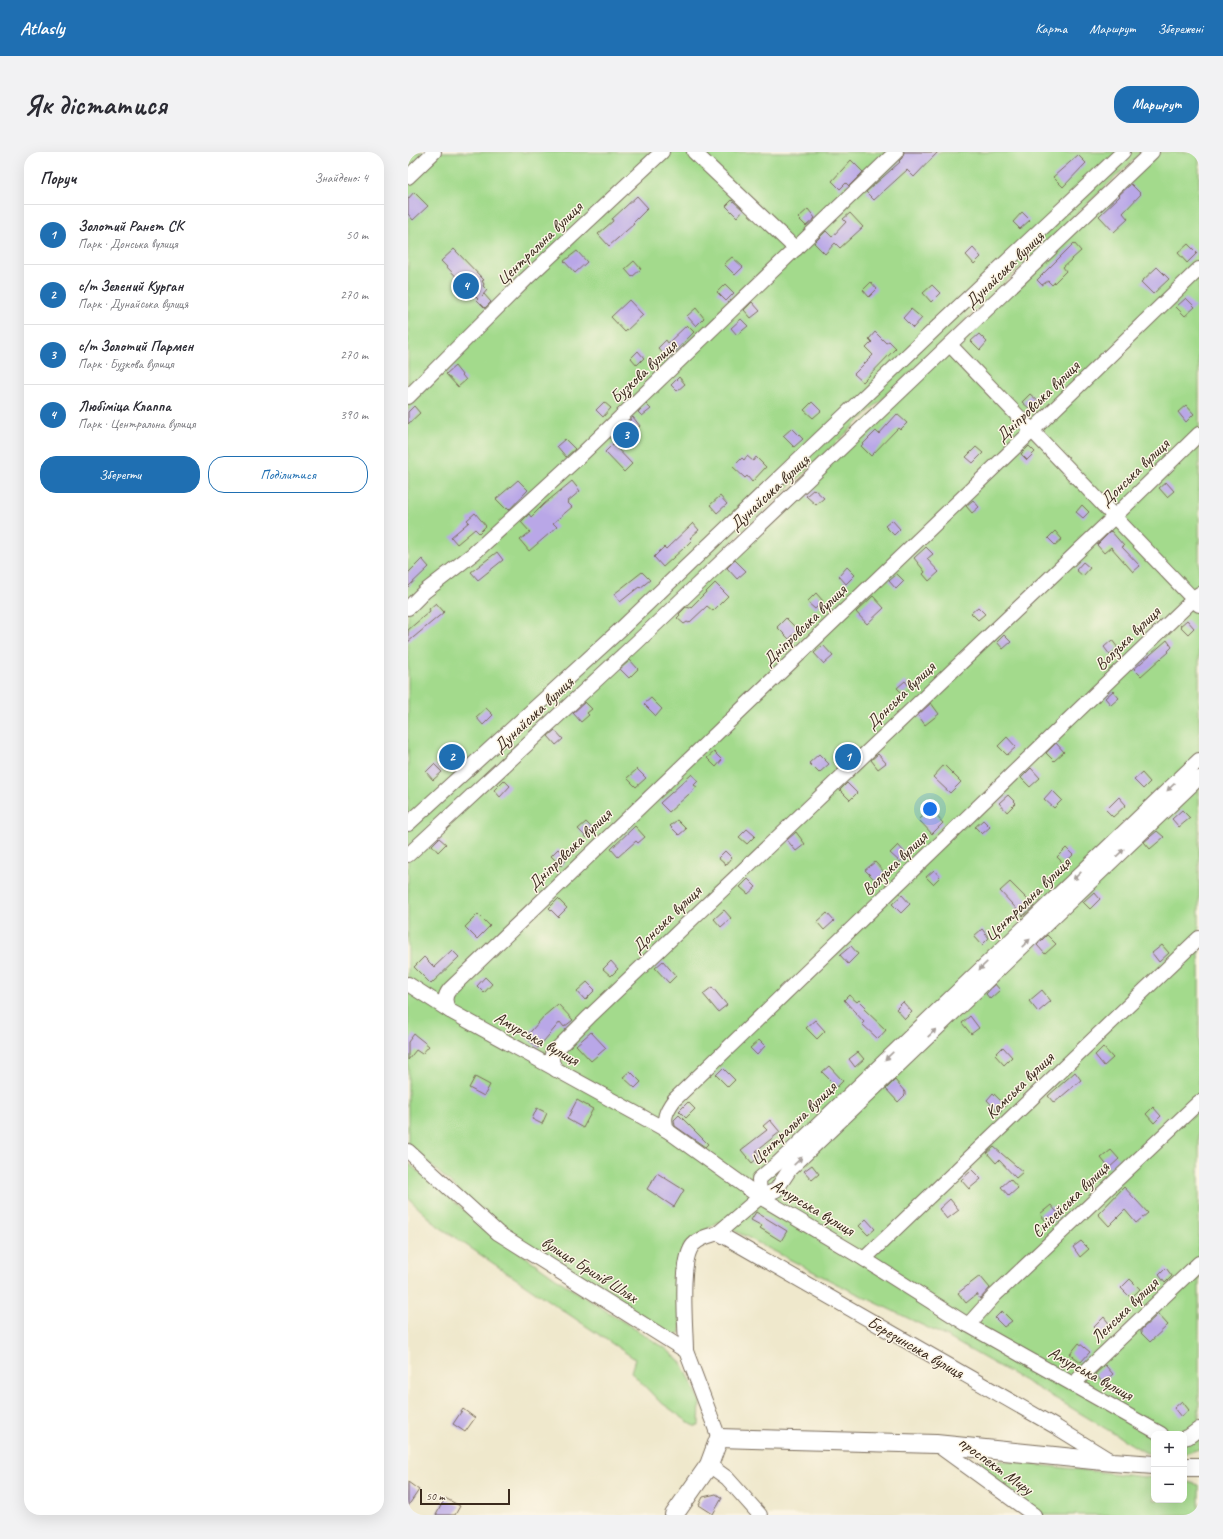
<!DOCTYPE html>
<html lang="uk">
<meta charset="utf-8">
<style>
:root{--surface:#fff;--page:#f2f2f3;--text:#2b2b33;--muted:#7c7c81;--line:#e1e1e2;--accent:#1f6fb2}
body{margin:0;font-family:Caveat,sans-serif;background:var(--page);color:var(--text)}
.controls{position:absolute;right:12px;bottom:12px;display:grid;overflow:hidden;border-radius:8px;box-shadow:0 4px 16px #0002}
.controls button{width:36px;height:36px;display:grid;place-items:center;padding:0;border:0;border-bottom:1px solid var(--line);background:var(--surface);color:var(--text);font:20px sans-serif}
.scale{position:absolute;left:12px;bottom:10px;width:90px;box-sizing:border-box;padding-left:4px;border:2px solid #3b2a1e;border-top:0;font-size:11px;line-height:14px;white-space:nowrap;color:#3b2a1e;-webkit-text-stroke:3px #fcf5e5;paint-order:stroke}
.you{position:absolute;left:522px;top:657px;width:14px;height:14px;margin:-10px;border:3px solid #fff;border-radius:50%;background:#1a73e8;box-shadow:0 0 0 6px #1a73e833}
.badge{display:grid;place-items:center;width:26px;height:26px;border-radius:50%;background:var(--accent);color:#fff;font-size:13px;font-weight:700}
.pin{position:absolute;translate:-50% -50%;border:2px solid #fff;box-shadow:0 1px 4px #0006}
.list{margin:0;padding:0;list-style:none}
h2{display:flex;justify-content:space-between;align-items:center;height:52px;margin:0;padding:0 16px;font-size:17px}
h2 small{font-size:13px;font-weight:400;color:var(--muted)}
.list li{display:grid;grid-template-columns:26px 1fr auto;gap:12px;align-items:center;box-sizing:border-box;height:60px;padding:0 16px;border-top:1px solid var(--line)}
.list b{display:block;font-size:15px;white-space:nowrap}
.list p{margin:0;font-size:13px;white-space:nowrap;color:var(--muted)}
.list em{font-size:13px;font-style:normal;color:var(--muted)}
.actions{display:flex;gap:8px;padding:12px 16px}
.actions a{flex:1;padding:9px 0;border:1px solid var(--accent);border-radius:16px;text-align:center;font-size:14px;color:var(--accent)}
.actions .main{background:var(--accent);color:#fff}
.map{position:relative;flex:none;width:791px;height:1363px;overflow:hidden;border-radius:16px}
header{display:flex;align-items:center;gap:24px;box-sizing:border-box;height:56px;padding:0 20px;background:var(--accent);color:#fff}
header strong{font-size:19px}
nav{display:flex;gap:22px;margin-inline-start:auto;font-size:14px}
.intro{display:flex;align-items:center;justify-content:space-between;box-sizing:border-box;height:96px;padding:0 24px}
h1{margin:0;font-size:28px}
.button{padding:10px 18px;border-radius:16px;background:var(--accent);color:#fff;font-size:14px;font-weight:700}
main{display:flex;gap:24px;padding:0 24px}
aside{flex:1;background:var(--surface);border-radius:16px;box-shadow:0 4px 16px #0002}
.map>svg:first-child{display:block}
.green{fill:#a3da8c;stroke:#6f8255}
.building{fill:#b9a7e7}
.lines{fill:none;stroke-linecap:round;stroke-linejoin:round}
.minor-casing{stroke:#7a6c5b;stroke-width:16}
.tertiary-casing{stroke:#7a6c5b;stroke-width:20}
.minor{stroke:#fff;stroke-width:14}
.tertiary{stroke:#fff;stroke-width:18}
.oneway{fill:#a79f9a}
.labels{text-anchor:middle;stroke-width:3;stroke-linejoin:round;paint-order:stroke}
.street-label{font-size:17px;fill:#3b2a1e;stroke:#fcf5e5}
</style>
<header>
<strong>Atlasly</strong>
<nav><a>Карта</a><a>Маршрут</a><a>Збережені</a></nav>
</header>
<div class="intro"><h1>Як дістатися</h1><a class="button">Маршрут</a></div>
<main>
<aside>
<h2>Поруч<small>Знайдено: 4</small></h2>
<ul class="list">
<li><span class="badge">1</span><div><b>Золотий Ранет СК</b><p>Парк · Донська вулиця</p></div><em>50 m</em></li>
<li><span class="badge">2</span><div><b>с/т Зелений Курган</b><p>Парк · Дунайська вулиця</p></div><em>270 m</em></li>
<li><span class="badge">3</span><div><b>с/т Золотий Пармен</b><p>Парк · Бузкова вулиця</p></div><em>270 m</em></li>
<li><span class="badge">4</span><div><b>Любіміца Клаппа</b><p>Парк · Центральна вулиця</p></div><em>390 m</em></li>
</ul>
<div class="actions"><a class="main">Зберегти</a><a>Поділитися</a></div>
</aside>
<div class="map">
<svg width="791" height="1363" viewBox="0 0 791 1363">
<rect width="100%" height="100%" fill="#fcf5e5"/>
<filter id="ink" filterUnits="userSpaceOnUse"><feTurbulence type="fractalNoise" baseFrequency=".025" numOctaves="2"/><feDisplacementMap in="SourceGraphic" scale="8" xChannelSelector="R" yChannelSelector="G"/><feConvolveMatrix kernelMatrix="1 2 1 2 8 2 1 2 1" color-interpolation-filters="sRGB"/></filter>
<filter id="wash" filterUnits="userSpaceOnUse"><feTurbulence type="fractalNoise" baseFrequency=".012" numOctaves="4" result="noise"/><feDisplacementMap in="SourceGraphic" scale="16" xChannelSelector="R" yChannelSelector="G"/><feGaussianBlur stdDeviation="0.9" result="paint"/><feColorMatrix in="noise" values="0 0 0 0 0 0 0 0 0 0 0 0 0 0 0 0 0 1.4 0 .05"/><feComposite in="paint" operator="in"/></filter>
<g filter="url(#wash)">
<rect width="100%" height="100%" fill="#efe8cc"/>
<g class="green">
<path d="M0,0H734L185,522L248,467L740,0H791V1297L776,1302V1282H746V1301H738L652,1249L539,1185L427,1131L310,1070L277,1092L271,1114L273,1180L267,1184L256,1181L91,1076L0,992Z"/>
<path d="M0,1011L85,1082L165,1138L257,1196L274,1211L292,1248L291,1274H286L251,1249L223,1220L227,1207L30,1074L0,1046Z"/>
<path d="M577,1307L746,1326V1348H776V1329L791,1333V1363H633L572,1317L571,1310Z"/>
</g>
<g id="blocks">
<g class="building">
<path d="M496,0H530L506,25L499,18L466,48L458,40L492,10L491,9L494,6Z"/>
<path d="M670,3L678,11L655,35L645,25Z"/>
<path d="M443,8L455,20L441,34L438,31L432,37L424,29Z"/>
<path d="M723,32L733,42L715,61L720,67L706,80L691,64L712,44L711,43Z"/>
<path d="M6,40L20,54L5,68L0,62V47Z"/>
<path d="M229,44L240,56L225,71L226,72L201,94L190,82L205,69L204,67Z"/>
<path d="M324,48L335,58L329,65L318,54Z"/>
<path d="M400,57L407,66L398,74L390,66Z"/>
<path d="M614,60L622,68L612,77L605,70Z"/>
<path d="M442,61L455,75L432,96L427,91L417,102L406,91L418,79L424,85L438,70L435,67Z"/>
<path d="M666,91L673,99L655,115L658,119L644,133L640,129L634,133L629,128Z"/>
<path d="M780,92L789,101L779,111L770,101Z"/>
<path d="M565,96L573,105L566,112L558,103Z"/>
<path d="M46,97L76,128L74,129L76,132L75,134L79,138L74,144L76,142L83,150L77,156L69,148L70,147L33,109Z"/>
<path d="M169,99L179,110L167,121L156,109Z"/>
<path d="M324,105L335,115L327,123L316,112Z"/>
<path d="M226,109L233,117L224,125L217,117Z"/>
<path d="M749,115L761,127L745,142L733,130Z"/>
<path d="M463,130L469,137L461,145L455,138Z"/>
<path d="M317,132L326,141L318,149L309,140Z"/>
<path d="M524,133L532,141L523,150L515,141Z"/>
<path d="M778,146L787,155L777,164L768,155Z"/>
<path d="M221,148L235,163L217,180L203,165Z"/>
<path d="M344,150L352,159L343,166L336,158Z"/>
<path d="M288,156L296,166L288,174L279,164Z"/>
<path d="M503,157L514,166L505,176L495,166Z"/>
<path d="M333,167L340,174L329,183L323,176Z"/>
<path d="M279,173L286,180L260,207L250,196L258,188L260,191Z"/>
<path d="M467,180L478,191L481,189L488,196L455,230L446,222L465,203L458,196L464,190L461,187Z"/>
<path d="M571,182L579,190L572,198L563,189Z"/>
<path d="M230,199L236,206L229,213L223,206Z"/>
<path d="M47,214L58,228L50,235L38,222Z"/>
<path d="M271,225L277,232L269,239L263,233Z"/>
<path d="M622,242L630,249L622,257L614,250Z"/>
<path d="M196,250L203,256L195,265L188,258Z"/>
<path d="M404,250L413,259L405,266L396,258Z"/>
<path d="M238,252L243,257L234,264L230,260Z"/>
<path d="M778,253L786,262L778,270L770,260Z"/>
<path d="M6,254L12,261L0,272V260Z"/>
<path d="M489,262L499,271L492,278L490,276L463,304L453,294L468,279L471,282Z"/>
<path d="M225,265L232,274L225,280L218,272Z"/>
<path d="M384,276L395,287L386,295L375,284Z"/>
<path d="M157,287L167,297L158,305L149,294Z"/>
<path d="M205,292L224,312L216,320L197,300Z"/>
<path d="M621,294L627,300L619,308L613,302Z"/>
<path d="M568,295L575,301L565,311L558,305Z"/>
<path d="M339,304L345,309L348,305L358,315L344,330L339,324L337,326L325,315L334,306L336,308Z"/>
<path d="M110,328L120,338L101,358L99,356L98,357L88,347Z"/>
<path d="M164,329L172,339L159,350L164,355L145,371L149,375L121,399L112,388L122,380L113,370L121,362L123,365L136,352Z"/>
<path d="M758,330L766,339L759,345L751,336Z"/>
<path d="M406,337L416,346L408,353L398,344Z"/>
<path d="M312,344L319,352L309,361L302,353Z"/>
<path d="M565,348L571,355L564,361L558,354Z"/>
<path d="M674,353L681,360L675,366L668,360Z"/>
<path d="M67,361L78,374L71,381L67,377L49,392L43,385L61,370L59,368Z"/>
<path d="M484,368L492,377L486,383L477,374Z"/>
<path d="M285,371L291,378L282,386L284,388L276,396L255,415L246,405L256,395L258,397Z"/>
<path d="M647,379L654,387L647,393L640,386Z"/>
<path d="M703,379L716,394L714,395L732,414L725,420L703,395L696,401L689,393Z"/>
<path d="M518,395L525,402L519,407L531,420L521,429L515,422L517,420L506,406Z"/>
<path d="M89,400L95,408L70,428L63,420Z"/>
<path d="M14,407L21,415L0,435V421Z"/>
<path d="M327,408L338,419L329,427L319,416Z"/>
<path d="M675,410L682,416L675,424L668,418Z"/>
<path d="M439,415L447,423L438,432L431,424Z"/>
<path d="M234,420L242,428L232,436L231,435L212,450L206,442Z"/>
<path d="M489,422L496,429L488,437L481,429Z"/>
<path d="M307,431L320,444L305,459L299,454L281,471L279,470L276,472L269,466L272,463L271,462L278,455L282,456Z"/>
<path d="M408,441L415,449L407,457L399,450Z"/>
<path d="M465,444L476,456L459,472L448,460Z"/>
<path d="M28,451L36,460L0,490V478L22,459L21,457Z"/>
<path d="M570,455L577,462L570,468L563,461Z"/>
<path d="M378,466L390,478L381,487L369,475Z"/>
<path d="M779,468L786,476L780,482L772,474Z"/>
<path d="M596,483L603,490L595,497L589,490Z"/>
<path d="M704,488L710,496L702,503L696,495Z"/>
<path d="M759,488L764,495L760,499L761,500L753,507V506L733,524L726,517Z"/>
<path d="M415,493L425,504L416,512L406,501Z"/>
<path d="M222,508L230,517L221,526L212,517Z"/>
<path d="M497,529L503,536L495,542L489,536Z"/>
<path d="M705,539L711,546L703,553L697,546Z"/>
<path d="M243,546L254,557L248,564L236,552Z"/>
<path d="M177,550L184,557L179,561L181,563L173,570L165,561Z"/>
<path d="M523,551L531,562L517,573L510,563Z"/>
<path d="M78,556L85,563L75,573L68,565Z"/>
<path d="M147,578L155,587L148,593L140,584Z"/>
<path d="M599,585L608,595L599,603L590,594Z"/>
<path d="M648,591L656,600L646,609L638,601Z"/>
<path d="M306,600L314,608L308,615L299,606Z"/>
<path d="M411,602L421,612L411,621L401,611Z"/>
<path d="M470,602L478,611L470,617L463,608Z"/>
<path d="M26,612L34,620L25,628L18,620Z"/>
<path d="M536,613L553,630L542,641L525,625Z"/>
<path d="M623,616L632,626L622,635L613,626Z"/>
<path d="M229,617L238,626L228,635L219,626Z"/>
<path d="M734,621L742,630L735,637L726,628Z"/>
<path d="M284,622L290,629L286,633L289,635L261,660L252,651Z"/>
<path d="M96,628L102,634L92,645L86,638Z"/>
<path d="M439,631L449,641L442,648L432,638Z"/>
<path d="M644,638L654,648L646,656L636,647Z"/>
<path d="M600,643L608,651L599,660L591,651Z"/>
<path d="M711,645L718,653L705,665L698,658Z"/>
<path d="M522,657L535,671L524,682L511,668Z"/>
<path d="M774,658L782,666L771,675L764,667Z"/>
<path d="M269,668L278,677L271,683L262,674Z"/>
<path d="M575,668L582,675L574,682L567,675Z"/>
<path d="M178,670L186,678L179,686L170,677Z"/>
<path d="M227,674L237,685L230,691L228,689L210,705L203,697Z"/>
<path d="M339,677L347,684L339,692L331,685Z"/>
<path d="M749,679L756,685L742,697L736,690Z"/>
<path d="M388,680L397,692L388,699L379,688Z"/>
<path d="M31,686L38,692L30,700L24,693Z"/>
<path d="M490,693L499,703L492,710L482,701Z"/>
<path d="M658,696L665,703L656,712L649,705Z"/>
<path d="M150,697L160,706L153,714L143,704Z"/>
<path d="M317,699L324,706L318,713L310,706Z"/>
<path d="M467,710L478,722L469,730L457,718Z"/>
<path d="M526,718L532,725L525,732L518,725Z"/>
<path d="M340,727L348,735L340,742L332,735Z"/>
<path d="M602,730L626,754L615,764L592,739Z"/>
<path d="M686,740L692,747L682,757L675,750Z"/>
<path d="M494,743L502,752L493,761L484,752Z"/>
<path d="M150,747L159,756L150,765L141,756Z"/>
<path d="M316,758L323,766L313,775L306,767Z"/>
<path d="M419,761L426,769L416,778L409,770Z"/>
<path d="M70,762L82,774L69,787L57,775Z"/>
<path d="M574,777L581,786L574,793L566,784Z"/>
<path d="M639,783L648,792L637,802L629,793Z"/>
<path d="M754,793L761,801L751,810L744,801Z"/>
<path d="M443,794L450,802L440,812L432,803Z"/>
<path d="M44,798L51,805L23,832L6,815L16,805L26,815Z"/>
<path d="M203,809L210,817L203,824L195,817Z"/>
<path d="M255,809L268,824L261,831L247,816Z"/>
<path d="M77,825L84,832L76,841L69,834Z"/>
<path d="M179,830L187,838L177,848L169,839Z"/>
<path d="M587,832L592,838L582,847L578,842Z"/>
<path d="M304,835L319,853L310,860L295,842Z"/>
<path d="M634,838L643,849L630,860L621,849Z"/>
<path d="M441,843L449,850L451,848L458,855L456,857L478,878L470,887L454,872L456,870L436,848Z"/>
<path d="M495,850L504,860L497,867L488,857Z"/>
<path d="M150,852L165,868L156,875L152,870L130,896L118,885L136,864Z"/>
<path d="M562,864L571,876L563,882L554,871Z"/>
<path d="M407,868L417,879L409,887L398,876Z"/>
<path d="M183,880L198,896L183,909L168,893Z"/>
<path d="M6,882L21,894L14,902L8,898L0,908V890Z"/>
<path d="M351,888L357,894L349,903L342,896Z"/>
<path d="M595,895L604,905L596,913L587,903Z"/>
<path d="M695,895L705,906L696,914L687,903Z"/>
<path d="M450,900L456,907L447,915L441,907Z"/>
<path d="M421,914L435,929L429,935L414,920Z"/>
<path d="M315,916L327,928L320,935L308,923Z"/>
<path d="M222,919L233,930L227,936L215,925Z"/>
<path d="M667,920L673,928L646,951L640,944Z"/>
<path d="M67,925L82,933L76,944L61,936Z"/>
<path d="M487,928L497,940V943L490,950L478,937Z"/>
<path d="M585,941L598,954L591,961L579,948Z"/>
<path d="M169,948L185,957L175,976L159,967Z"/>
<path d="M280,950L287,957L278,966L271,959Z"/>
<path d="M745,955L753,964L746,971L738,962Z"/>
<path d="M129,956L139,961L134,972L124,967Z"/>
<path d="M271,963L300,992L297,995L267,974L266,968Z"/>
<path d="M362,968L372,980L348,999L352,1004L344,1011L333,998L359,978L355,974Z"/>
<path d="M586,995L615,1020L608,1026L591,1008L588,1011L579,1001Z"/>
<path d="M703,998L711,1007L701,1016L693,1006Z"/>
<path d="M404,1013L411,1022L404,1028L396,1019Z"/>
<path d="M564,1018L573,1027L561,1037L553,1028Z"/>
<path d="M249,1021L276,1038L266,1055L239,1037Z"/>
<path d="M602,1027L610,1036L601,1044L593,1035Z"/>
<path d="M716,1035L740,1061L728,1071L717,1058L701,1074L690,1062Z"/>
<path d="M542,1047L551,1058L539,1067L531,1057Z"/>
<path d="M643,1053L652,1064L641,1073L632,1062Z"/>
<path d="M348,1060L379,1079L373,1089L352,1076L354,1074L343,1068Z"/>
<path d="M458,1067L467,1077L460,1083L451,1074Z"/>
<path d="M673,1089L681,1097L672,1105L665,1095Z"/>
<path d="M758,1116L764,1124L757,1131L751,1123Z"/>
<path d="M572,1124L582,1136L572,1147L569,1142L558,1151L550,1141Z"/>
<path d="M722,1127L732,1137L723,1146L713,1136Z"/>
<path d="M594,1159L604,1169L596,1175L587,1166Z"/>
<path d="M750,1162L760,1173L742,1190L733,1181V1178Z"/>
<path d="M696,1165L703,1174L694,1183L686,1175Z"/>
<path d="M671,1191L682,1200L673,1210L662,1202Z"/>
<path d="M697,1213L705,1222L695,1231L687,1222Z"/>
<path d="M774,1249L781,1258L773,1265L766,1256Z"/>
<path d="M55,1257L67,1266L57,1280L45,1272Z"/>
<path d="M0,1330L11,1338L0,1354Z"/>
<path d="M308,1342L314,1346L305,1362L291,1353L295,1345Z"/>
<path d="M37,1346L52,1354L47,1363H28Z"/>
</g>
</g>
</g>
<g filter="url(#ink)">
<use href="#blocks" fill-opacity="0" stroke="#7a6c5b" stroke-width="1"/>
<g class="lines">
<defs>
<g id="minor">
<path d="M286,0L388,97"/>
<path d="M0,25L26,0"/>
<path d="M542,193L791,453"/>
<path d="M0,245L118,127L254,0"/>
<path d="M0,456L16,440L65,402L172,304L488,0"/>
<path d="M0,672L214,476L527,177L715,0"/>
<path d="M0,703L227,492L744,0"/>
<path d="M0,832L42,859L260,979L352,1045L456,1107L560,1173L753,1282"/>
<path d="M42,859C36,851 36,844 42,837L624,279L791,117"/>
<path d="M148,918L144,910V902L181,865L706,365L791,282"/>
<path d="M260,979C254,967 258,959 266,948L791,442"/>
<path d="M0,999L90,1081L278,1199L311,1286"/>
<path d="M352,1045L351,1027L371,1010L791,608"/>
<path d="M456,1107L791,786"/>
<path d="M560,1173L587,1143L791,950"/>
<path d="M278,1199C278,1176 271,1109 285,1093C292,1085 301,1084 310,1081"/>
<path d="M666,1232L677,1220L791,1111"/>
<path d="M776,1286L780,1285L791,1277"/>
<path d="M528,1292L626,1363"/>
<path d="M703,1309L648,1275L310,1081L352,1045L368,1038L382,1017L791,626"/>
<path d="M301,1313L319,1326L352,1363"/>
</g>
<g id="tertiary">
<path d="M776,1315H791"/>
<path d="M266,1363L301,1313L311,1286L528,1292L705,1310L746,1313"/>
</g>
</defs>
<use href="#minor" class="minor-casing"/>
<use href="#tertiary" class="tertiary-casing"/>
<use href="#minor" class="minor"/>
<use href="#tertiary" class="tertiary"/>
</g>
<defs><path id="oneway-solid" d="M-6-.8H1V-3.2L6.5 0L1 3.2V.8H-6Z"/></defs>
<g class="oneway">
<use href="#oneway-solid" transform="translate(763 635) rotate(136)"/>
<use href="#oneway-solid" transform="translate(712 701) rotate(-44)"/>
<use href="#oneway-solid" transform="translate(669 724) rotate(136)"/>
<use href="#oneway-solid" transform="translate(618 791) rotate(-44)"/>
<use href="#oneway-solid" transform="translate(575 814) rotate(136)"/>
<use href="#oneway-solid" transform="translate(524 881) rotate(-44)"/>
<use href="#oneway-solid" transform="translate(481 904) rotate(136)"/>
<use href="#oneway-solid" transform="translate(390 1009) rotate(-44)"/>
</g>
</g>
<g class="labels">
<g class="street-label">
<text transform="translate(131 91) rotate(-44)" y="6">Центральна вулиця</text>
<text transform="translate(596 117) rotate(-44)" y="6">Дунайська вулиця</text>
<text transform="translate(235 219) rotate(-43)" y="6">Бузкова вулиця</text>
<text transform="translate(629 249) rotate(-44)" y="6">Дніпровська вулиця</text>
<text transform="translate(726 320) rotate(-44)" y="6">Донська вулиця</text>
<text transform="translate(361 340) rotate(-43)" y="6">Дунайська вулиця</text>
<text transform="translate(396 473) rotate(-44)" y="6">Дніпровська вулиця</text>
<text transform="translate(719 486) rotate(-44)" y="6">Волзька вулиця</text>
<text transform="translate(492 543) rotate(-44)" y="6">Донська вулиця</text>
<text transform="translate(125 562) rotate(-43)" y="6">Дунайська вулиця</text>
<text transform="translate(161 697) rotate(-44)" y="6">Дніпровська вулиця</text>
<text transform="translate(486 711) rotate(-44)" y="6">Волзька вулиця</text>
<text transform="translate(619 747) rotate(-44)" y="6">Центральна вулиця</text>
<text transform="translate(258 767) rotate(-44)" y="6">Донська вулиця</text>
<text transform="translate(129 886) rotate(29)" y="6">Амурська вулиця</text>
<text transform="translate(611 933) rotate(-44)" y="6">Камська вулиця</text>
<text transform="translate(385 971) rotate(-44)" y="6">Центральна вулиця</text>
<text transform="translate(662 1047) rotate(-44)" y="6">Єнісейська вулиця</text>
<text transform="translate(405 1055) rotate(31)" y="6">Амурська вулиця</text>
<text transform="translate(182 1117) rotate(32)" y="6">вулиця Брилів Шлях</text>
<text transform="translate(716 1158) rotate(-44)" y="6">Ленська вулиця</text>
<text transform="translate(508 1195) rotate(30)" y="6">Березинська вулиця</text>
<text transform="translate(683 1221) rotate(29)" y="6">Амурська вулиця</text>
<text transform="translate(588 1313) rotate(36)" y="6">проспект Миру</text>
</g>
</g>
</svg>
<div class="controls">
<button>+</button>
<button>−</button>
</div>
<div class="scale">50 m</div>
<div class="you"></div>
<div class="pin badge" style="left:440px;top:605px">1</div>
<div class="pin badge" style="left:44px;top:605px">2</div>
<div class="pin badge" style="left:218px;top:283px">3</div>
<div class="pin badge" style="left:58px;top:134px">4</div>
</div>
</main>
